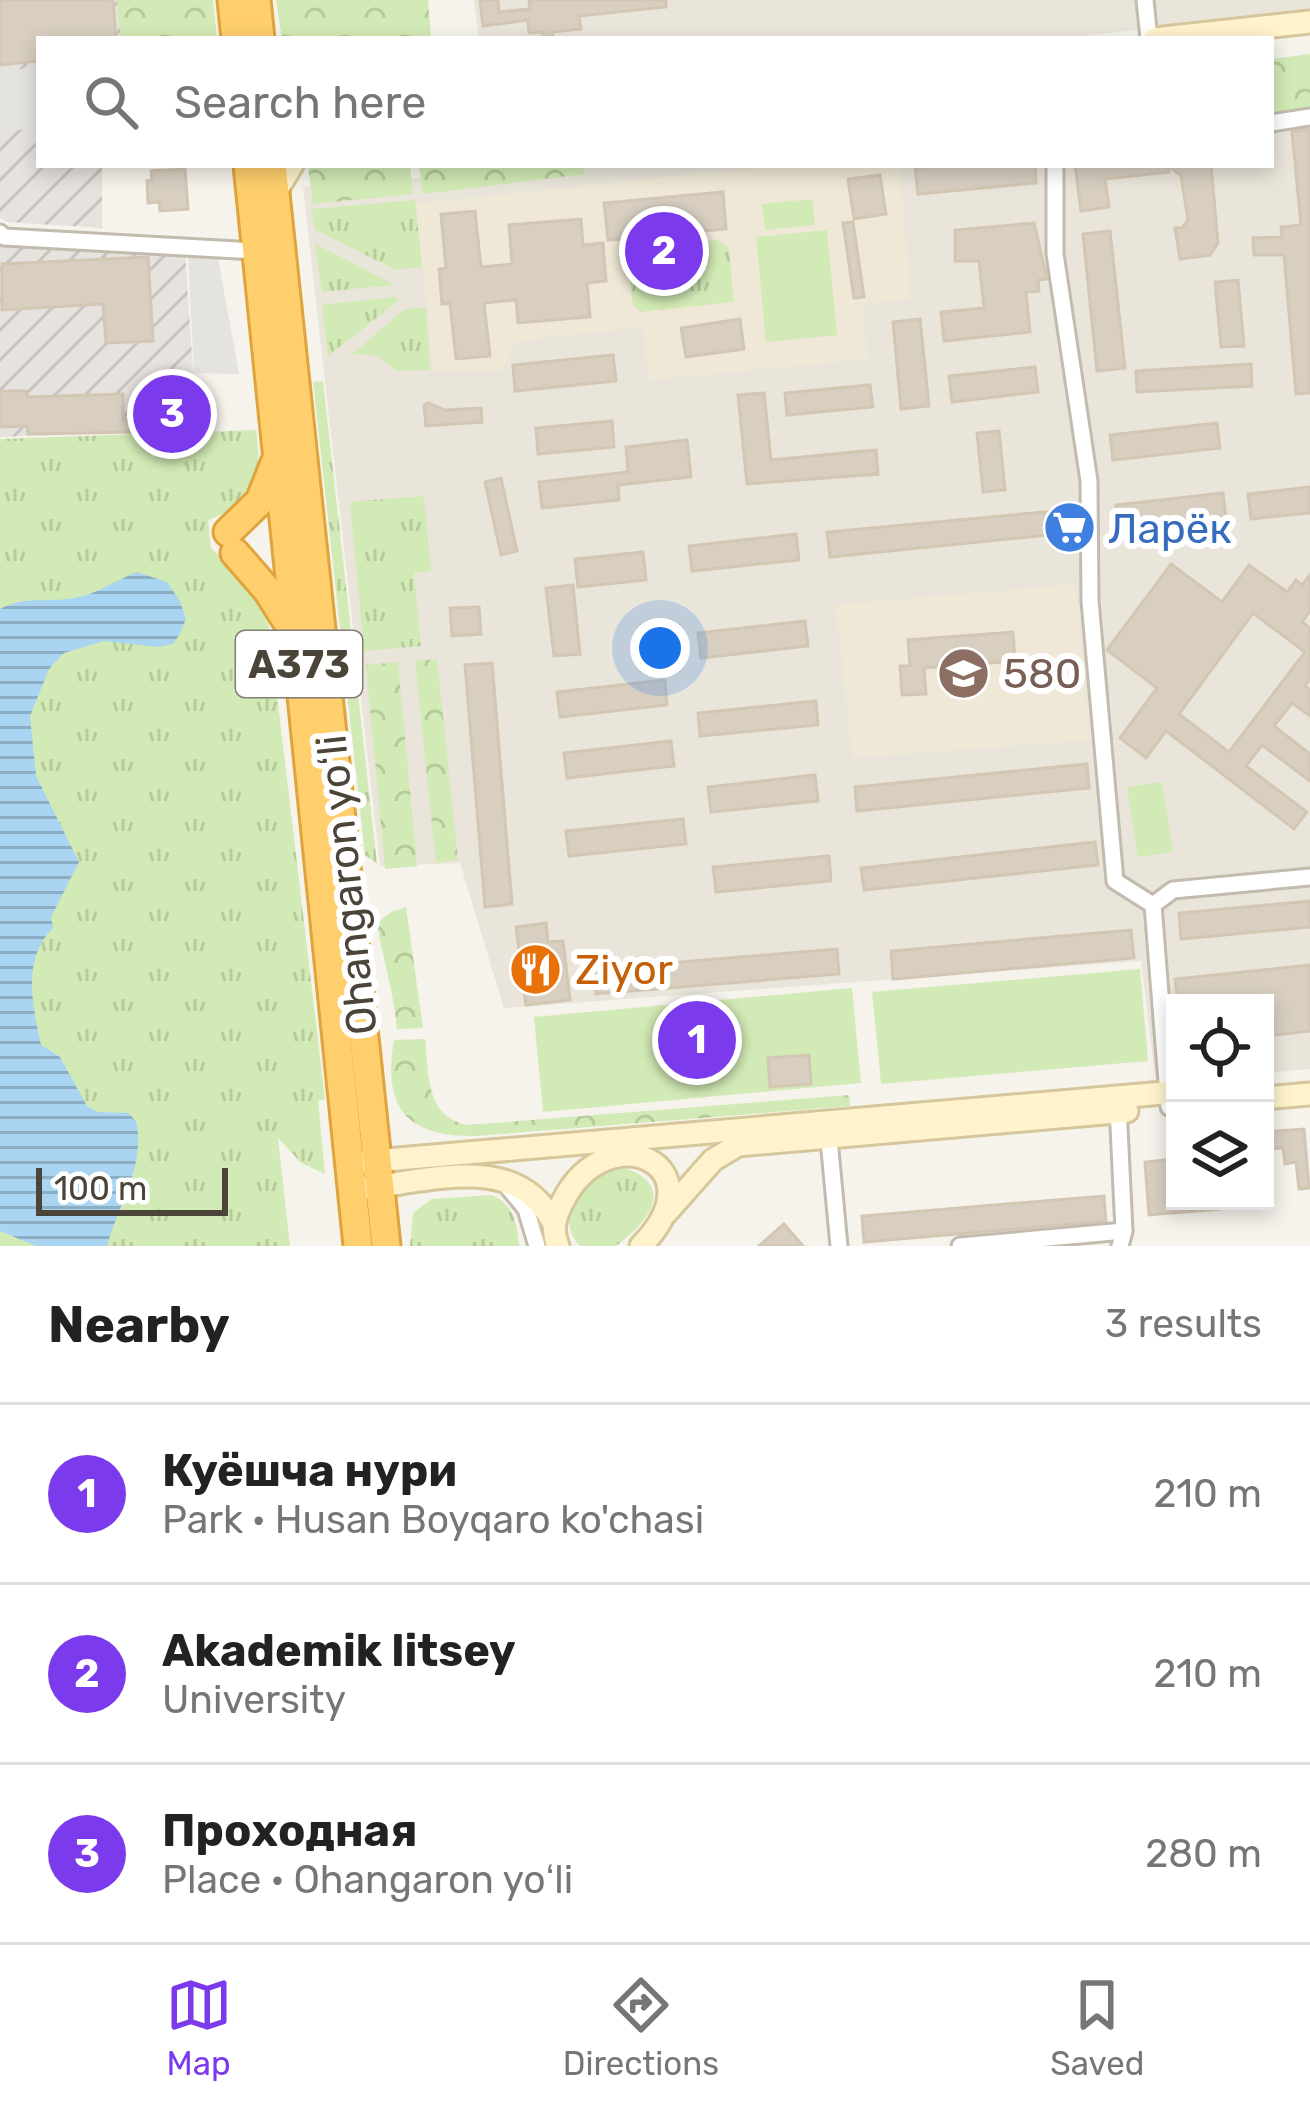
<!DOCTYPE html>
<meta charset="utf-8">
<style>
:root{--surface:#fff;--page:#f6f6f6;--text:#222;--muted:#767676;--line:#e0e0e0;--accent:#7c3aed}
body{margin:0;font-family:Rubik,sans-serif;background:var(--page);color:var(--text)}
.controls{position:absolute;right:36px;bottom:36px;display:grid;overflow:hidden;border-radius:0px;box-shadow:0 6px 18px #0003}
.controls button{width:108px;height:108px;display:grid;place-items:center;padding:0;border:0;border-bottom:3px solid var(--line);background:var(--surface);color:var(--text);font:60px sans-serif}
.scale{position:absolute;left:36px;bottom:30px;width:192px;box-sizing:border-box;padding-left:12px;border:6px solid #4b4439;border-top:0;font-size:33px;line-height:42px;white-space:nowrap;color:#4b4439;-webkit-text-stroke:9px #fff;paint-order:stroke}
.you{position:absolute;left:660px;top:648px;width:42px;height:42px;margin:-30px;border:9px solid #fff;border-radius:50%;background:#1a73e8;box-shadow:0 0 0 18px #1a73e833}
.badge{display:grid;place-items:center;width:78px;height:78px;border-radius:50%;background:var(--accent);color:#fff;font-size:39px;font-weight:700}
.pin{position:absolute;translate:-50% -50%;border:6px solid #fff;box-shadow:0 3px 12px #0006}
.list{margin:0;padding:0;list-style:none}
h2{display:flex;justify-content:space-between;align-items:center;height:156px;margin:0;padding:0 48px;font-size:51px}
h2 small{font-size:39px;font-weight:400;color:var(--muted)}
.list li{display:grid;grid-template-columns:78px 1fr auto;gap:36px;align-items:center;box-sizing:border-box;height:180px;padding:0 48px;border-top:3px solid var(--line)}
.list b{display:block;font-size:45px;white-space:nowrap}
.list p{margin:0;font-size:39px;white-space:nowrap;color:var(--muted)}
.list em{font-size:39px;font-style:normal;color:var(--muted)}
.icon{flex:none;width:66px;height:66px;fill:none;stroke:currentColor;stroke-width:2;stroke-linecap:round;stroke-linejoin:round}
.map{position:relative;flex:none;width:1310px;height:1246px;overflow:hidden}
.search{position:absolute;background:var(--surface);box-shadow:0 6px 18px #0003;left:36px;right:36px;top:36px;height:132px;display:flex;align-items:center;gap:30px;box-sizing:border-box;padding:0 42px;border-radius:0px;color:var(--muted);font-size:45px}
.sheet{height:696px;background:var(--surface)}
nav{display:flex;justify-content:space-around;align-items:center;box-sizing:border-box;height:168px;border-top:3px solid var(--line);background:var(--surface);font-size:33px;color:var(--muted)}
nav a{display:grid;justify-items:center;gap:6px}
nav .on{color:var(--accent)}
.map>svg:first-child{display:block}
.residential{fill:#eae5da}
.industrial{fill:url(#industrial-furrows)}
.education{fill:#efe8d6}
.grass{fill:url(#grass-tufts)}
.forest{fill:url(#forest-crowns)}
.park{fill:#d2eab5}
.parking{fill:#e5e3e0}
.water{fill:url(#water-rules)}
.building{fill:#d8cfc1;stroke:#d3c7b4;stroke-width:3;fill-rule:evenodd}
.lines{fill:none;stroke-linecap:round;stroke-linejoin:round}
.street-casing{stroke:#c2bbae;stroke-width:21}
.secondary-casing{stroke:#d6c79b;stroke-width:27}
.highway-casing{stroke:#e0a43c;stroke-width:33}
.street{stroke:#fff;stroke-width:15}
.secondary{stroke:#fff3cd;stroke-width:21}
.highway{stroke:#ffcf6e;stroke-width:27}
.labels{text-anchor:middle;stroke-width:12;stroke-linejoin:round;paint-order:stroke}
.shield{fill:#fff;stroke:#817c74;stroke-width:3}
.shield-label{font-size:39px;font-weight:bold;fill:#4b4439}
.shop-label{font-size:42px;fill:#366cbe;stroke:#fff;text-anchor:start}
.education-label{font-size:42px;fill:#785e54;stroke:#fff;text-anchor:start}
.street-label{font-size:42px;fill:#4b4439;stroke:#fff}
.food-label{font-size:42px;fill:#c56008;stroke:#fff;text-anchor:start}
</style>
<div class="map">
<svg width="1310" height="1246" viewBox="0 0 1310 1246">
<defs>
<pattern id="industrial-furrows" width="10" height="10" patternUnits="userSpaceOnUse" patternTransform="scale(3)"><rect width="10" height="10" fill="#e6e2dd"/><path d="M-1 1l2-2M0 10L10 0M9 11l2-2" fill="none" stroke="#c7c3be"/></pattern>
<pattern id="grass-tufts" width="24" height="20" patternUnits="userSpaceOnUse" patternTransform="scale(3)"><rect width="24" height="20" fill="#d2eab5"/><path d="M3 7l-1-3M5 7V3M7 7l1-3M15 17l-1-3M17 17v-4M19 17l1-3" fill="none" stroke="#b6ca9c"/></pattern>
<pattern id="forest-crowns" width="20" height="18" patternUnits="userSpaceOnUse" patternTransform="scale(3)"><rect width="20" height="18" fill="#d2eab5"/><path d="M2 6a3 3 0 1 1 6 0M12 15a3 3 0 1 1 6 0" fill="none" stroke="#b6ca9c"/></pattern>
<pattern id="water-rules" width="6" height="5" patternUnits="userSpaceOnUse" patternTransform="scale(3)"><rect width="6" height="5" fill="#a9d4f2"/><path d="M0 2.5h6" fill="none" stroke="#8caec5"/></pattern>
</defs>
<rect width="100%" height="100%" fill="#f6f3ec"/>
<g class="residential">
<path d="M474,0H1310V11L1051,39H479Z"/>
<path d="M1310,98V1069L1265,1073V1003H1175V1080L1156,1082L1141,961L504,1008L460,863L380,866L303,187L570,165H1271V102Z"/>
</g>
<g class="industrial">
<path d="M0,0H155L158,39H39V165H102V228L7,222L0,218Z"/>
<path d="M0,242L185,253L194,385L188,401L196,430L0,437Z"/>
</g>
<g class="education">
<path d="M778,165H899L911,298L862,304L868,359L648,380L644,327L517,341L502,371H433L416,204Z"/>
<path d="M1076,584L1090,740L852,758L836,605Z"/>
</g>
<g class="grass">
<path d="M415,200L422,267L396,270L314,229L312,209Z"/>
<path d="M718,240L729,248L734,302L640,312L633,304L627,259L634,248Z"/>
<path d="M315,244L395,285L322,292Z"/>
<path d="M395,297L398,301L328,356L322,305Z"/>
<path d="M426,308L430,370L396,371L378,356L352,354L405,309Z"/>
<path d="M323,381L377,864L365,855L313,382Z"/>
<path d="M256,430C263,480 256,502 208,520L211,548L245,581L267,611L325,1099L318,1101L325,1174L301,1163L278,1138L290,1246H0V439Z"/>
<path d="M424,496L431,571L414,573L421,646L364,651L350,502Z"/>
<path d="M628,1169C678,1189 644,1225 616,1246H580C549,1214 590,1167 628,1169Z"/>
<path d="M491,1195C514,1204 517,1223 519,1246H410L413,1213L432,1199Z"/>
</g>
<g class="forest">
<path d="M117,0H213L217,39H121Z"/>
<path d="M276,0H428L431,39H282Z"/>
<path d="M1310,54V108L1271,113V59Z"/>
<path d="M308,165H410L413,194L313,204Z"/>
<path d="M419,165H583L585,174L423,194Z"/>
<path d="M437,659L458,860L436,863L415,661Z"/>
<path d="M398,662L417,866L385,869L366,665Z"/>
<path d="M406,907L423,1028L397,1029C394,992 383,961 377,923L391,912Z"/>
<path d="M425,1039C429,1074 425,1117 468,1125L849,1095L850,1106L477,1136C408,1137 382,1110 394,1040Z"/>
</g>
<g class="park">
<path d="M812,199L815,225L765,230L762,204Z"/>
<path d="M827,230L837,335L766,342L756,237Z"/>
<path d="M1162,782L1173,852L1138,857L1127,787Z"/>
<path d="M1140,969L1148,1061L881,1084L872,992Z"/>
<path d="M852,988L861,1083L543,1112L534,1017Z"/>
</g>
<g class="parking">
<path d="M39,67V128L0,131V71Z"/>
<path d="M188,255L218,258L239,374L194,373Z"/>
</g>
<path class="water" d="M137,572L167,582L180,601L186,619L179,635L173,644L158,647L104,641L64,653L49,669L30,716L36,776L79,862L51,917L53,928C21,959 33,1007 41,1045L60,1057L87,1106L97,1112L128,1113L136,1121C146,1164 118,1206 107,1246H36L0,1231V609C26,595 48,603 75,598C97,594 116,580 137,572Z"/>
<g class="building">
<path d="M0,0H113L116,39H39V61L0,65Z"/>
<path d="M480,0H498L499,12L530,9L529,0H666V7L579,16L581,29L552,32L553,39H543L542,32L529,33L528,20L483,26Z"/>
<path d="M1310,129V393L1296,394L1284,255H1254L1253,238L1282,237L1281,227L1301,225L1292,132Z"/>
<path d="M944,165H1035L1036,183L918,194L915,168Z"/>
<path d="M1075,165H1168L1169,172L1105,179L1109,207L1081,211Z"/>
<path d="M1168,165H1211L1218,243L1210,255L1180,259L1175,228H1182L1188,220L1181,176Z"/>
<path d="M185,169L188,209L160,211L159,202L148,203L147,181L152,180L151,171Z"/>
<path d="M880,175L886,214L854,219L848,179Z"/>
<path d="M723,192L726,229L608,240L604,203Z"/>
<path d="M475,211L481,267L512,264L509,225L581,219L583,245L603,243L606,281L587,283L590,317L518,323L516,300L484,303L490,356L456,359L450,303L442,304L439,269L446,268L441,214Z"/>
<path d="M853,222L864,297L854,298L843,223Z"/>
<path d="M1034,223L1047,279L1038,280L1039,291L1026,292L1030,332L944,341L941,312L984,308L979,261H955V230Z"/>
<path d="M1110,231L1125,368L1097,371L1083,234Z"/>
<path d="M148,257L153,341L106,343L103,304L2,310V264Z"/>
<path d="M1238,280L1244,346L1221,347L1215,282Z"/>
<path d="M740,319L744,349L686,357L681,328Z"/>
<path d="M920,319L929,406L901,409L893,322Z"/>
<path d="M613,355L616,381L515,391L513,365Z"/>
<path d="M1251,364L1252,386L1137,392L1136,371Z"/>
<path d="M1035,367L1038,392L952,402L949,376Z"/>
<path d="M870,385L873,407L787,415L785,393Z"/>
<path d="M0,391H26L27,397L123,394V420L154,418L153,402L188,401L192,431L28,434L27,426L0,427Z"/>
<path d="M764,393L771,460L876,450L878,474L747,484L738,395Z"/>
<path d="M429,403L445,410L481,408L482,422L426,426L424,405Z"/>
<path d="M612,421L614,447L538,454L536,428Z"/>
<path d="M1217,423L1220,448L1113,460L1110,435Z"/>
<path d="M999,431L1005,490L983,492L977,433Z"/>
<path d="M687,440L691,477L618,485L619,500L542,508L539,482L628,472L626,447Z"/>
<path d="M501,478L517,551L501,555L485,482Z"/>
<path d="M1310,487V513L1251,519L1248,494Z"/>
<path d="M1223,493L1226,518L1118,530L1116,505Z"/>
<path d="M1077,509V532L830,557L827,532Z"/>
<path d="M796,534L799,560L692,571L689,546Z"/>
<path d="M643,552L646,580L578,587L575,559Z"/>
<path d="M1171,564L1222,602L1249,565L1287,592L1296,580L1302,585L1310,575V611L1302,622L1310,628V679L1305,686L1310,690V716L1292,703L1274,726L1310,754V781L1262,745L1246,766L1307,812L1294,829L1166,731L1146,758L1120,738L1157,688L1107,650ZM1253,613L1305,652L1229,752L1179,714Z"/>
<path d="M573,585L580,654L554,656L546,588Z"/>
<path d="M479,607L481,634L452,636L450,608Z"/>
<path d="M805,621L808,646L701,658L698,633Z"/>
<path d="M1013,632L1015,661L924,668L926,694L902,695L900,666H910L908,640Z"/>
<path d="M492,663L512,904L485,907L465,665Z"/>
<path d="M665,680L667,705L560,717L557,692Z"/>
<path d="M816,701L818,725L700,736L698,713Z"/>
<path d="M671,741L674,766L567,778L564,753Z"/>
<path d="M1087,764L1089,788L857,811L855,787Z"/>
<path d="M815,775L818,801L711,812L708,787Z"/>
<path d="M683,819L686,844L569,856L566,831Z"/>
<path d="M1095,842L1098,865L864,890L861,868Z"/>
<path d="M829,856L831,881L716,892L713,867Z"/>
<path d="M1310,901V927L1181,939L1179,913Z"/>
<path d="M546,923L548,942L563,941L570,1000L526,1005L516,927Z"/>
<path d="M1131,930L1134,958L893,979L891,951Z"/>
<path d="M837,949L839,974L596,994L594,969Z"/>
<path d="M1310,965V1031L1265,1036V996L1178,1003L1175,979Z"/>
<path d="M809,1055L811,1084L770,1087L768,1058Z"/>
<path d="M1304,1129L1309,1188L1299,1189L1296,1162L1285,1164L1283,1148L1265,1149V1132Z"/>
<path d="M1175,1159V1201H1220V1209L1149,1215L1145,1162Z"/>
<path d="M1104,1196L1106,1221L864,1242L862,1216Z"/>
<path d="M784,1224L803,1246H759Z"/>
</g>
<g class="lines">
<defs>
<g id="street">
<path d="M1145,0L1149,39"/>
<path d="M1271,123L1310,117"/>
<path d="M1055,165V254L1089,481L1090,601L1115,881L1153,905L1169,1107"/>
<path d="M0,233L4,237L255,251"/>
<path d="M1153,905L1173,890L1310,877"/>
<path d="M1118,1106L1124,1231L1120,1246"/>
<path d="M828,1129L839,1246"/>
<path d="M507,1186L526,1209L537,1246"/>
<path d="M960,1246L1124,1231"/>
</g>
<g id="secondary">
<path d="M1154,39L1310,22"/>
<path d="M275,193L292,165"/>
<path d="M1265,1098L1310,1094"/>
<path d="M363,1162L1175,1092"/>
<path d="M365,1188C430,1181 518,1151 554,1224"/>
<path d="M666,1213L713,1160L738,1145L1127,1111"/>
<path d="M558,1246C551,1229 555,1217 563,1201C608,1113 721,1165 641,1246"/>
</g>
<g id="highway">
<path d="M232,0L236,39"/>
<path d="M256,0L260,39"/>
<path d="M248,165L358,1246"/>
<path d="M272,165L386,1246"/>
<path d="M228,532L260,501L275,463"/>
<path d="M235,553L268,591L290,626"/>
</g>
</defs>
<use href="#street" class="street-casing"/>
<use href="#secondary" class="secondary-casing"/>
<use href="#highway" class="highway-casing"/>
<use href="#street" class="street"/>
<use href="#secondary" class="secondary"/>
<use href="#highway" class="highway"/>
</g>
<defs>
<symbol id="supermarket-disc" viewBox="-11 -11 22 22"><circle r="9.5" fill="#3f7fe0" stroke="#fff"/><path d="M-6-5.5h2.5l.6 2H6L4.5 2H-2.5L-4.4-4H-6ZM-1.5 3.2a1.3 1.3 0 1 0 .1 0ZM3 3.2a1.3 1.3 0 1 0 .1 0Z" fill="#fff"/></symbol>
<symbol id="school-disc" viewBox="-11 -11 22 22"><circle r="9.5" fill="#8d6e63" stroke="#fff"/><path d="M0-5L7-2L0 1L-7-2ZM-4 1L0 2.5L4 1V4Q0 6-4 4Z" fill="#fff"/></symbol>
<symbol id="restaurant-disc" viewBox="-11 -11 22 22"><circle r="9.5" fill="#e8710a" stroke="#fff"/><path d="M-5-6h1v4h1v-4h1v4h1v-4h1v5L-1.5 .5V6h-2V.5L-5-1ZM5-6V6H3V1.5H1.5Q1.5-4 5-6Z" fill="#fff"/></symbol>
</defs>
<g fill-rule="evenodd">
<use href="#supermarket-disc" x="1040" y="498" width="59" height="59"/>
<use href="#school-disc" x="934" y="644" width="59" height="59"/>
<use href="#restaurant-disc" x="506" y="940" width="59" height="59"/>
</g>
<g class="labels">
<rect class="shield" x="236" y="631" width="126" height="66" rx="9"/>
<g class="shield-label">
<text x="299" y="678">A373</text>
</g>
<g class="shop-label">
<text x="1108" y="543">Ларёк</text>
</g>
<g class="education-label">
<text x="1003" y="688">580</text>
</g>
<g class="street-label">
<text transform="translate(346 885) rotate(-96)" y="15">Ohangaron yoʻli</text>
</g>
<g class="food-label">
<text x="575" y="984">Ziyor</text>
</g>
</g>
</svg>
<div class="controls">
<button><svg class="icon" aria-label="locate" viewBox="0 0 24 24"><circle cx="12" cy="12" r="6"/><path d="M12 2v4M12 18v4M2 12h4M18 12h4"/></svg></button>
<button><svg class="icon" aria-label="layers" viewBox="0 0 24 24"><path d="M12 4l9 5-9 5-9-5zM3 14l9 5 9-5"/></svg></button>
</div>
<div class="scale">100 m</div>
<div class="you"></div>
<div class="pin badge" style="left:697px;top:1040px">1</div>
<div class="pin badge" style="left:664px;top:251px">2</div>
<div class="pin badge" style="left:172px;top:414px">3</div>
<div class="search"><svg class="icon" aria-label="search" viewBox="0 0 24 24"><circle cx="10" cy="10" r="6"/><path d="M15 15l6 6"/></svg>Search here</div>
</div>
<section class="sheet">
<h2>Nearby<small>3 results</small></h2>
<ul class="list">
<li><span class="badge">1</span><div><b>Куёшча нури</b><p>Park · Husan Boyqaro ko'chasi</p></div><em>210 m</em></li>
<li><span class="badge">2</span><div><b>Akademik litsey</b><p>University</p></div><em>210 m</em></li>
<li><span class="badge">3</span><div><b>Проходная</b><p>Place · Ohangaron yoʻli</p></div><em>280 m</em></li>
</ul>
</section>
<nav>
<a class="on"><svg class="icon" aria-label="map" viewBox="0 0 24 24"><path d="M3 6l6-2 6 2 6-2v14l-6 2-6-2-6 2zM9 4v14M15 6v14"/></svg>Map</a>
<a><svg class="icon" aria-label="directions" viewBox="0 0 24 24"><path d="M12 3l9 9-9 9-9-9zM9 14v-3h6M13 9l2 2-2 2"/></svg>Directions</a>
<a><svg class="icon" aria-label="saved" viewBox="0 0 24 24"><path d="M7 4h10v16l-5-4-5 4z"/></svg>Saved</a>
</nav>
